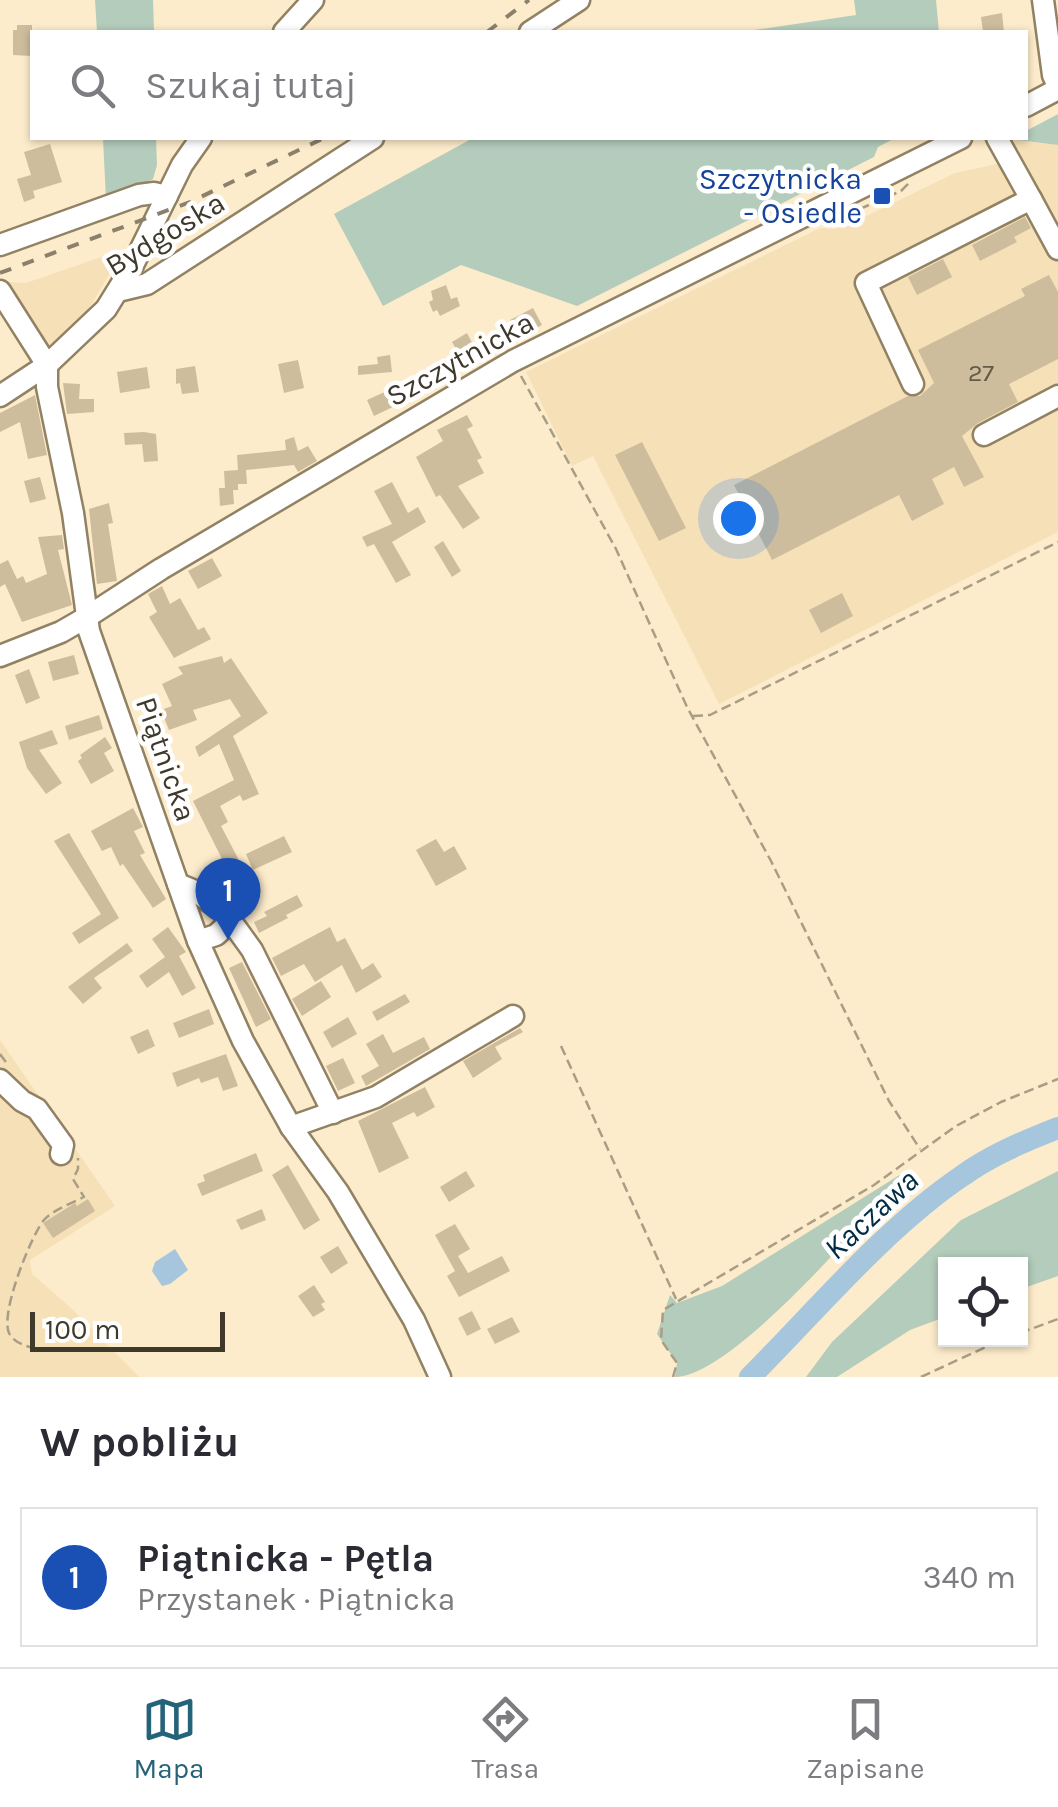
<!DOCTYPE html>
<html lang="pl">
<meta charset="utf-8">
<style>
:root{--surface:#fff;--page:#f2f2f3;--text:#2b2b33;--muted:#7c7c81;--line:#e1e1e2;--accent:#256379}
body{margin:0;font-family:Karla,sans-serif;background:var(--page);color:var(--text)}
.controls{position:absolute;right:30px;bottom:30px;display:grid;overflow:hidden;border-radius:0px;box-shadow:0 2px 8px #0004}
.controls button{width:90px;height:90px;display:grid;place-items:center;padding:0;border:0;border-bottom:2px solid var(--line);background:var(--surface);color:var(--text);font:50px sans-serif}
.scale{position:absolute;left:30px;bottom:25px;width:195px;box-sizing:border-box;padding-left:10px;border:5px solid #3f392c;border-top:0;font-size:28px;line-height:35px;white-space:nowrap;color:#3f392c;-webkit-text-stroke:8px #fff;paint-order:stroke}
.you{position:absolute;left:738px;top:518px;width:35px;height:35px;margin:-25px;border:8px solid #fff;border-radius:50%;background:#1a73e8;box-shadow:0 0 0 15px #1a73e833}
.badge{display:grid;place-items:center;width:65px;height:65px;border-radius:50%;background:var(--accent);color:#fff;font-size:32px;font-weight:700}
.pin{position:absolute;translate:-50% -82px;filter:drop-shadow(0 2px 5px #0008)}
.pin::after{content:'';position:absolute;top:52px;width:35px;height:30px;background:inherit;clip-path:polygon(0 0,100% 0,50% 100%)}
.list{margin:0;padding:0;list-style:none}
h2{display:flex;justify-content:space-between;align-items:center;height:130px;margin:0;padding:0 40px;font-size:42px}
h2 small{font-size:32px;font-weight:400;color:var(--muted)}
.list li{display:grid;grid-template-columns:65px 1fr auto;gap:30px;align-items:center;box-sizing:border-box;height:140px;margin:0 20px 20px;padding:0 20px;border:2px solid var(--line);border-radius:0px}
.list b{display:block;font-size:38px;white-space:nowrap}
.list p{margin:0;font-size:32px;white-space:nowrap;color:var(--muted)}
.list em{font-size:32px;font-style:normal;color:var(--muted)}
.icon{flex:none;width:55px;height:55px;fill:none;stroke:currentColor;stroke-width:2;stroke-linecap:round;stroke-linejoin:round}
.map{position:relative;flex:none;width:1058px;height:1377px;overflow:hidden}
.search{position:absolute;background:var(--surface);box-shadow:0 2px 8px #0004;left:30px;right:30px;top:30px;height:110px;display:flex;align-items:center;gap:25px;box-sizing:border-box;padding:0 35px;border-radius:0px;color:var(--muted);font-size:38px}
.sheet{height:290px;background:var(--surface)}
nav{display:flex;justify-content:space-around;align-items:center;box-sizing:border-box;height:140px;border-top:2px solid var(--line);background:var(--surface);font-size:28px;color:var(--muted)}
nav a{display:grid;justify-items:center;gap:5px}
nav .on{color:var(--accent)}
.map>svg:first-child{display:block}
.built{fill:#f5e0b8}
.green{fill:#b4ccbc}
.water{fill:#a6c6de}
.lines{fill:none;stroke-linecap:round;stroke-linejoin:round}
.river{stroke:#a6c6de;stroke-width:22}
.building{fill:#cebd9c}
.minor-casing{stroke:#928264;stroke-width:25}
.path{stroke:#a99d85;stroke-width:2.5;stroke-dasharray:10 5;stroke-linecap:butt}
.minor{stroke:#fff;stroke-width:20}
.rail{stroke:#8a806b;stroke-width:4;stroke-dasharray:12 12;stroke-linecap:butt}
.transit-dot{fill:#1a4fb4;stroke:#fff;stroke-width:4}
.labels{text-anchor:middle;stroke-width:9;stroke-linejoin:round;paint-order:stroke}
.number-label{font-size:25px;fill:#635a48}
.transit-label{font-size:30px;fill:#164399;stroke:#fff;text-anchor:end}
.street-label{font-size:30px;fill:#3f392c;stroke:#fff}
.water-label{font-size:32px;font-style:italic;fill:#012c45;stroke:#fff}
</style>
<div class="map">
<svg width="1058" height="1377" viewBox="0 0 1058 1377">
<rect width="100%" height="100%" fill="#fdeccb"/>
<g class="built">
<path d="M1010,139L1058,145V532L719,704L593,456L572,466L526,372L820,228L833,229L854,222L955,173L1020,159Z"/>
<path d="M107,255L120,256L81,322L45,349L10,298L7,282L26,283Z"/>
<path d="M0,1040L115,1206L30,1260L32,1274L70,1307L139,1377H0Z"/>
</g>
<g class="green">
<path d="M95,0H153L154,32H97Z"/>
<path d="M854,0H936L939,32H741L856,15Z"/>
<path d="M1058,114V145L1010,139L1026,138V131Z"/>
<path d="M103,138H156L157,165L153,179L106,200Z"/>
<path d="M473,138H895L878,147L874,157L577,306L461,265L383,306L334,214Z"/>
<path d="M909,1169C870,1215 732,1377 675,1377L677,1363L657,1334L670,1295L677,1303L722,1286Z"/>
<path d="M1058,1171V1276L1021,1289L1020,1264H946L945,1317L910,1330L837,1377H806L832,1342L961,1220Z"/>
</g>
<path class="water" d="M175,1249L188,1270L170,1284L162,1286L152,1271L155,1262Z"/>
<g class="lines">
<path class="river" d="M750,1377C816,1311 885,1228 962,1176C991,1155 1025,1141 1058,1128"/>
</g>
<g class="building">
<path d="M1002,13L1004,32H983L981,17Z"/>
<path d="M17,25H32V56L13,55V30H17Z"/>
<path d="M50,144L62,182L33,191L35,198L24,202L17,179L31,175L24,152Z"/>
<path d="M1025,217L1031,228L1014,237L1017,242L980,261L972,245Z"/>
<path d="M943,259L952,277L917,295L908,277Z"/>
<path d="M1049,275L1058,292V359L1009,384L1018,402L978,423L962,436L984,477L964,487L954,467L932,479L944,504L912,521L899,495L772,560L734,485L908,396H920L934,383L918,350L1025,296L1021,289Z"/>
<path d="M446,285L451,299L457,297L460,306L440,316L437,310L433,312L429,302L433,300L431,291Z"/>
<path d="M533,308L542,325L519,337L510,320Z"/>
<path d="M467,333L480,358L466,366L452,342Z"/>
<path d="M390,355L392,372L358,375V366L378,364L377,357Z"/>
<path d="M298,360L304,388L284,393L278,364Z"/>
<path d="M195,366L199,392L182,394L180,383L176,384V369Z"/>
<path d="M147,367L150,388L120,393L117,372Z"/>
<path d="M63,383L80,384L79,399H94V412L67,414Z"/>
<path d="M389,390L397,405L374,416L367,400Z"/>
<path d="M35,395L47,455L28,459L20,422L0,432V413Z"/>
<path d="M467,415L473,426L467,429L482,458L477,460L484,473L458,486L480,518L463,529L440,495L436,497L416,457L443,441L437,430Z"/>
<path d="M144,432L156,434L158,461L144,462L142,444L125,445L124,433Z"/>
<path d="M294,437L298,451L308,446L317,461L298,472L294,465L246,470L247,484H238V490H233L234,504L220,506L219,488H225L224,471L238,470L237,455L286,450L285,440Z"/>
<path d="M642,442L686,528L659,541L615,455Z"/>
<path d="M40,477L46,499L30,503L24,481Z"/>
<path d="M392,482L408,513L418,507L426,522L392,542L411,575L396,583L374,544L367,547L362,537L392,524L374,491Z"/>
<path d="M109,503L113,523L108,524L117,581L97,584L89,509Z"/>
<path d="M62,535L64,549L58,550L72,605L22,622L5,584L0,587V564L8,560L17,579L23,576L26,583L47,574L38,537Z"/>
<path d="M443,541L461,571L452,577L434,547Z"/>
<path d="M212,558L222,576L198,589L188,571Z"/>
<path d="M162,586L170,604L180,598L198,630L204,627L211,639L174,658L149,617L157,612L148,594Z"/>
<path d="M842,593L853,616L821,633L809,610Z"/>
<path d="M74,655L79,674L53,681L48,662Z"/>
<path d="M222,656L224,663L231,658L268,713L233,736L259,794L243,801L240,795L220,806L228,822L221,826L240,862L227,869L193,801L234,780L219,744L199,757L195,747L241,716L230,699L193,710L197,720L169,730L161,710L172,706L162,684L183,674L178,667Z"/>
<path d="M29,669L40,698L26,704L15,675Z"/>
<path d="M99,715L103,729L69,740L65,726Z"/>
<path d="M52,730L58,744L39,750L62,783L46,794L27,768L19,742Z"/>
<path d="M105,737L112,748L104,753L114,771L91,784L78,761L82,758L80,755Z"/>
<path d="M133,808L143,827L134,831L145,853L140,855L166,899L153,908L123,864L120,866L111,847L102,851L91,831Z"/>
<path d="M69,833L119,918L79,944L72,933L101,914L54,841Z"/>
<path d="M284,836L292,852L253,870L246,854Z"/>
<path d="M436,839L444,852L454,846L467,869L436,886L416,850Z"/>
<path d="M297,895L303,906L286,915L288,918L259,933L254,922L267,916L264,912Z"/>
<path d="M168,927L186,952L179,956L196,988L182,996L169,972L147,988L139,976L165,957L152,939Z"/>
<path d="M330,927L337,942L345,938L362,970L373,963L382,977L356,993L342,965L315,982L304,964L281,976L272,958Z"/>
<path d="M127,943L133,951L94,978L102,988L83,1004L68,987Z"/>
<path d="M242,962L271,1019L256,1027L229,968Z"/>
<path d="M321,981L331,997L302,1016L292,999Z"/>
<path d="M405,994L410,1002L377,1021L372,1012Z"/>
<path d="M209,1009L214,1024L179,1038L173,1023Z"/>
<path d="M348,1017L357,1034L332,1048L323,1032Z"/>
<path d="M520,1028L523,1032L495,1047L502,1059L473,1078L463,1061Z"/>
<path d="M148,1029L155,1046L138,1054L130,1037Z"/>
<path d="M383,1034L393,1053L424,1037L430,1049L366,1086L361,1076L379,1066L366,1044Z"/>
<path d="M226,1054L238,1086L223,1091L218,1077L201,1083L199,1078L177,1087L172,1073Z"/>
<path d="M343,1058L355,1083L338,1091L326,1066Z"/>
<path d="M425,1087L435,1107L417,1117L414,1112L392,1123L409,1158L379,1173L358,1121Z"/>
<path d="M256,1153L263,1171L202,1196L197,1184L205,1181L203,1175Z"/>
<path d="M288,1165L320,1220L304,1230L272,1175Z"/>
<path d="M466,1171L475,1186L449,1202L440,1187Z"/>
<path d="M88,1199L95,1211L53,1238L43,1223L75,1203L77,1206Z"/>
<path d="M262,1209L266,1220L241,1230L236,1220Z"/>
<path d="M455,1224L470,1249L458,1256L468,1273L502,1256L510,1271L459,1297L447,1276L455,1271L435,1235Z"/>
<path d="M338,1246L348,1263L331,1274L320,1257Z"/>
<path d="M314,1285L325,1302L321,1304L325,1310L313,1317L298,1296Z"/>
<path d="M472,1311L481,1329L467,1336L458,1318Z"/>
<path d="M512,1317L520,1332L495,1344L487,1329Z"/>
</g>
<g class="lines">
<defs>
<g id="minor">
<path d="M1043,0L1053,75L1058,86"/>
<path d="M284,32L313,0"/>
<path d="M530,32L579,0"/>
<path d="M1026,106L1058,89"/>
<path d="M1031,199L1058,249"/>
<path d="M0,245L139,195L154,193L167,196"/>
<path d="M0,291L47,365V387L73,513L89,631L198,941L243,1041L291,1127L338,1192L414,1320L440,1377"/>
<path d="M118,291L147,284L373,138"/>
<path d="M913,384L866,283L1031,199L997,138"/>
<path d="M0,396L47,365L106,309L132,267L182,165L201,138"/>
<path d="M984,435L1058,396"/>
<path d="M0,656L61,632L87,617L161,569L513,361L961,138"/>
<path d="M178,884L195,891L226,914L252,950L333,1113"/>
<path d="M198,941L216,935L231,921"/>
<path d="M0,1080L22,1101L37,1109L63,1145L61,1154"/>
<path d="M291,1127L376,1097L513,1016"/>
</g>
</defs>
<use href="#minor" class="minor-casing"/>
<g class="path">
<path d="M846,215L901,191L910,182"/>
<path d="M521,376L616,549L687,707L771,861L889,1101L920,1149"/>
<path d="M693,716L710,715L1058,542"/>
<path d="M561,1046L676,1299"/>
<path d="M0,1054L8,1065"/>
<path d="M1020,1333L1058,1319"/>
<path d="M36,1349C26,1346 14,1343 9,1333C0,1313 30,1239 43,1221C51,1211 72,1203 84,1197L73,1179L78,1169V1158"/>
<path d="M673,1377L677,1363L661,1340L663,1310L874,1185L956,1126L1001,1102L1058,1079"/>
<path d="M921,1377L1001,1340"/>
</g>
<use href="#minor" class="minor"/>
<g class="rail">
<path d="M487,32L529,0"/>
<path d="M0,273L190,202L324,138"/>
</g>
</g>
<rect class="transit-dot" x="872" y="186" width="20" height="20" rx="5"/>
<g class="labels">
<g class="number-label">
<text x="981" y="381">27</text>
</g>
<g class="transit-label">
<text x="862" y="189">Szczytnicka<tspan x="862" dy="34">- Osiedle</tspan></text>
</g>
<g class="street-label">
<text transform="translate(165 234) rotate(-31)" y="10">Bydgoska</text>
<text transform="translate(460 359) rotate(-29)" y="10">Szczytnicka</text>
<text transform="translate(166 759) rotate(71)" y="10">Piątnicka</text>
</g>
<g class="water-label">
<text transform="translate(871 1214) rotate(-43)" y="11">Kaczawa</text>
</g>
</g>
</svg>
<div class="controls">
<button><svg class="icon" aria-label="locate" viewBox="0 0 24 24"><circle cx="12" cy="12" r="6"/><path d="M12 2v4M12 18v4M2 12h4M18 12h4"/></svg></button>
</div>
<div class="scale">100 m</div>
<div class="you"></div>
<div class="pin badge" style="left:228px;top:940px;background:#1a4fb4">1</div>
<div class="search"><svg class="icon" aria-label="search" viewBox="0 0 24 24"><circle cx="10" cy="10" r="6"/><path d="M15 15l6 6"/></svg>Szukaj tutaj</div>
</div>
<section class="sheet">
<h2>W pobliżu<small></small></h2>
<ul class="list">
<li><span class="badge" style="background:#1a4fb4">1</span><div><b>Piątnicka - Pętla</b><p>Przystanek · Piątnicka</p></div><em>340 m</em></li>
</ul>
</section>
<nav>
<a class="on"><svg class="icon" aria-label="map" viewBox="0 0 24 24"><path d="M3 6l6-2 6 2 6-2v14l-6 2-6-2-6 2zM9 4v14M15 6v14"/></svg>Mapa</a>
<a><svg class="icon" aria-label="directions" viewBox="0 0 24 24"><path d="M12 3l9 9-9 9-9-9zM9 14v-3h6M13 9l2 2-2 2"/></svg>Trasa</a>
<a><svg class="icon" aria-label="saved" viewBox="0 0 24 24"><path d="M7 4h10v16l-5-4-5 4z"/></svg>Zapisane</a>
</nav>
